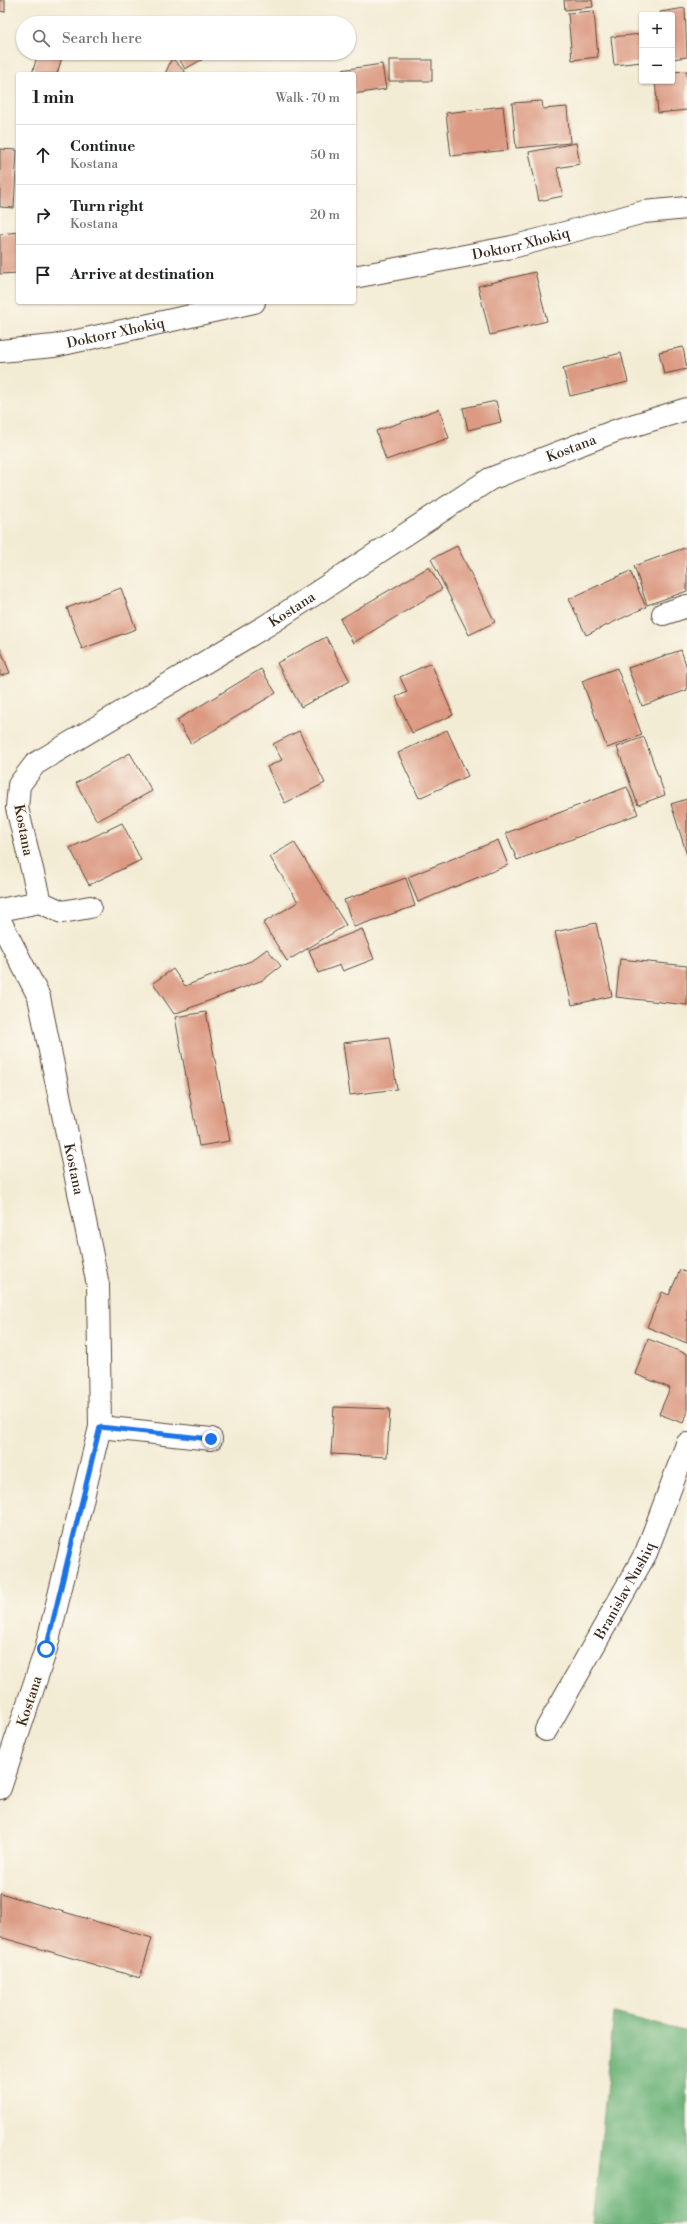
<!DOCTYPE html>
<meta charset="utf-8">
<style>
:root{--surface:#fff;--page:#f6f6f6;--text:#202124;--muted:#757577;--line:#e0e0e0}
body{margin:0;font-family:"Libre Bodoni",serif;background:var(--page);color:var(--text)}
.controls{position:absolute;right:12px;top:12px;display:grid;overflow:hidden;border-radius:4px;box-shadow:0 1px 3px #0004}
.controls button{width:36px;height:36px;display:grid;place-items:center;padding:0;border:0;border-bottom:1px solid var(--line);background:var(--surface);color:var(--text);font:20px sans-serif}
.stop{position:absolute;width:12px;height:12px;margin:-9px;border:3px solid #1a73e8;border-radius:50%;background:#fff}
.stop.end{background:#1a73e8;border-color:#fff;box-shadow:0 1px 4px #0008}
.list{margin:0;padding:0;list-style:none}
h2{display:flex;justify-content:space-between;align-items:center;height:52px;margin:0;padding:0 16px;font-size:17px}
h2 small{font-size:13px;font-weight:400;color:var(--muted)}
.list li{display:grid;grid-template-columns:26px 1fr auto;gap:12px;align-items:center;box-sizing:border-box;height:60px;padding:0 16px;border-top:1px solid var(--line)}
.list b{display:block;font-size:15px;white-space:nowrap}
.list p{margin:0;font-size:13px;white-space:nowrap;color:var(--muted)}
.list em{font-size:13px;font-style:normal;color:var(--muted)}
.icon{flex:none;width:22px;height:22px;fill:none;stroke:currentColor;stroke-width:2;stroke-linecap:round;stroke-linejoin:round}
.map{position:relative;flex:none;width:687px;height:2224px;overflow:hidden}
.search{position:absolute;background:var(--surface);box-shadow:0 1px 3px #0004;left:16px;top:16px;width:340px;height:44px;display:flex;align-items:center;gap:10px;box-sizing:border-box;padding:0 14px;border-radius:22px;color:var(--muted);font-size:15px}
.panel{position:absolute;background:var(--surface);box-shadow:0 1px 3px #0004;left:16px;top:72px;width:340px;height:232px;border-radius:4px}
.map>svg:first-child{display:block}
.forest{fill:#6cb278;stroke:#546e4b}
.building{fill:#dc9a82}
.lines{fill:none;stroke-linecap:round;stroke-linejoin:round}
.minor-casing{stroke:#574739;stroke-width:24}
.minor{stroke:#fff;stroke-width:22}
.route{stroke:#1a73e8;stroke-width:5}
.labels{text-anchor:middle;stroke-width:3;stroke-linejoin:round;paint-order:stroke}
.street-label{font-size:14px;fill:#3b2a1e;stroke:#fbf7ec}
</style>
<div class="map">
<svg width="687" height="2224" viewBox="0 0 687 2224">
<rect width="100%" height="100%" fill="#fbf7ec"/>
<filter id="ink" filterUnits="userSpaceOnUse"><feTurbulence type="fractalNoise" baseFrequency=".025" numOctaves="2"/><feDisplacementMap in="SourceGraphic" scale="8" xChannelSelector="R" yChannelSelector="G"/><feConvolveMatrix kernelMatrix="1 2 1 2 8 2 1 2 1" color-interpolation-filters="sRGB"/></filter>
<filter id="wash" filterUnits="userSpaceOnUse"><feTurbulence type="fractalNoise" baseFrequency=".012" numOctaves="4" result="noise"/><feDisplacementMap in="SourceGraphic" scale="16" xChannelSelector="R" yChannelSelector="G"/><feGaussianBlur stdDeviation="0.9" result="paint"/><feColorMatrix in="noise" values="0 0 0 0 0 0 0 0 0 0 0 0 0 0 0 0 0 1.4 0 .05"/><feComposite in="paint" operator="in"/></filter>
<g filter="url(#wash)">
<rect width="100%" height="100%" fill="#f3ecd5"/>
<path class="forest" d="M614,2013L687,2032V2224H593Z"/>
<g id="blocks">
<g class="building">
<path d="M0,0H5V12L0,11Z"/>
<path d="M564,0H592L593,7L565,10Z"/>
<path d="M685,8L687,57L672,59V15H661L660,12Z"/>
<path d="M594,11L598,57L572,60L568,13Z"/>
<path d="M642,34V62L614,65L611,37Z"/>
<path d="M38,53L63,54L57,74H32Z"/>
<path d="M176,53H214L185,69Z"/>
<path d="M172,58L187,74H165Z"/>
<rect x="389" y="60" width="43" height="21"/>
<path d="M382,64L386,89L354,94V74H342L341,70Z"/>
<path d="M687,71V110L658,113L655,81H672V72Z"/>
<path d="M542,101L543,109L567,107L570,143L516,148L512,103Z"/>
<path d="M503,106L508,150L451,156L446,113Z"/>
<path d="M576,143L580,164L557,168L563,196L539,201L529,152Z"/>
<path d="M0,149L17,150L14,208L0,207Z"/>
<path d="M18,232V273L0,274V234Z"/>
<path d="M535,272L547,321L490,335L478,286Z"/>
<path d="M683,347L687,369L664,374L659,352Z"/>
<path d="M621,353L628,382L570,396L563,368Z"/>
<path d="M496,401L501,422L468,430L463,408Z"/>
<path d="M439,409L449,438L386,460L376,431Z"/>
<path d="M457,546L495,622L469,635L431,559Z"/>
<path d="M687,547V591L647,605L634,566Z"/>
<path d="M429,567L442,589L353,643L340,619Z"/>
<path d="M630,571L646,607L586,635L569,599Z"/>
<path d="M121,588L136,629L82,649L67,608Z"/>
<path d="M326,637L350,681L301,707L277,663Z"/>
<path d="M0,648L10,673L0,676Z"/>
<path d="M681,650L687,668V690L642,706L628,668Z"/>
<path d="M431,663L453,715L412,733L396,697L407,692L400,677Z"/>
<path d="M617,668L642,735L607,748L582,681Z"/>
<path d="M261,669L276,693L191,744L177,720Z"/>
<path d="M447,730L468,776L419,798L398,753Z"/>
<path d="M299,731L325,783L285,803L267,767L282,760L273,744Z"/>
<path d="M644,737L665,795L638,805L617,747Z"/>
<path d="M130,753L152,791L97,821L76,783Z"/>
<path d="M627,787L638,814L517,860L506,833Z"/>
<path d="M687,799V855L671,804Z"/>
<path d="M122,823L141,860L89,885L70,848Z"/>
<path d="M498,840L508,865L418,902L408,877Z"/>
<path d="M294,842L346,925L287,961L263,923L298,902L270,857Z"/>
<path d="M406,878L415,906L354,927L344,900Z"/>
<path d="M596,923L612,996L572,1005L555,932Z"/>
<path d="M362,929L374,959L343,971L340,965L318,973L309,950Z"/>
<path d="M267,949L281,966L263,980L174,1014L153,983L173,969L185,986L251,961Z"/>
<path d="M620,959L687,966V1005L616,997Z"/>
<path d="M206,1012L230,1141L199,1146L175,1017Z"/>
<path d="M389,1037L397,1089L350,1095L343,1043Z"/>
<path d="M680,1270L687,1273V1343L647,1327L662,1292L669,1295Z"/>
<path d="M648,1339L687,1354V1414L683,1423L659,1414L670,1388L635,1374Z"/>
<path d="M334,1407L390,1409L387,1457L331,1454Z"/>
<path d="M0,1893L152,1938L140,1978L0,1937Z"/>
</g>
</g>
</g>
<g filter="url(#ink)">
<use href="#blocks" fill-opacity="0" stroke="#574739" stroke-width="1"/>
<g class="lines">
<defs>
<g id="minor">
<path id="s1" d="M354,277L512,247L644,212L687,208"/>
<path id="s2" d="M0,351L54,346L254,302"/>
<path d="M663,614L687,606"/>
<path id="s3" d="M40,902L17,808L19,785L35,764L269,624L490,479L615,431L687,409"/>
<path d="M0,910L40,902L62,912L90,907"/>
<path id="s4" d="M0,921L39,997L98,1285L100,1427L46,1649L0,1788"/>
<path d="M100,1427L211,1439"/>
<path id="s5" d="M546,1730L646,1553L687,1444"/>
</g>
</defs>
<use href="#minor" class="minor-casing"/>
<use href="#minor" class="minor"/>
</g>
</g>
<g class="lines" filter="url(#ink)">
<path class="route" d="M46,1649L100,1427L211,1439"/>
</g>
<g class="labels">
<g class="street-label">
<text dy="5" stroke="none"><textPath href="#s1" startOffset="170">Doktorr Xhokiq</textPath></text>
<text dy="5" stroke="none"><textPath href="#s2" startOffset="117">Doktorr Xhokiq</textPath></text>
<text dy="5" stroke="none"><textPath href="#s3" startOffset="770">Kostana</textPath></text>
<text dy="5" stroke="none"><textPath href="#s3" startOffset="446">Kostana</textPath></text>
<text transform="translate(24 830) rotate(79)" y="5">Kostana</text>
<text dy="5" stroke="none"><textPath href="#s4" startOffset="261">Kostana</textPath></text>
<text dy="5" stroke="none"><textPath href="#s5" startOffset="160">Branislav Nushiq</textPath></text>
<text transform="translate(29 1701) rotate(-72)" y="5">Kostana</text>
</g>
</g>
</svg>
<div class="controls">
<button>+</button>
<button>−</button>
</div>
<div class="stop" style="left:46px;top:1649px"></div>
<div class="stop end" style="left:211px;top:1439px"></div>
<div class="search"><svg class="icon" aria-label="search" viewBox="0 0 24 24"><circle cx="10" cy="10" r="6"/><path d="M15 15l6 6"/></svg>Search here</div>
<section class="panel">
<h2>1 min<small>Walk · 70 m</small></h2>
<ul class="list">
<li><svg class="icon" aria-label="ahead" viewBox="0 0 24 24"><path d="M12 20V5M6 11l6-6 6 6"/></svg><div><b>Continue</b><p>Kostana</p></div><em>50 m</em></li>
<li><svg class="icon" aria-label="right" viewBox="0 0 24 24"><path d="M7 20v-9h11M14 6l5 5-5 5"/></svg><div><b>Turn right</b><p>Kostana</p></div><em>20 m</em></li>
<li><svg class="icon" aria-label="arrive" viewBox="0 0 24 24"><path d="M6 21V4h12l-3 4 3 4H6"/></svg><div><b>Arrive at destination</b></div></li>
</ul>
</section>
</div>
